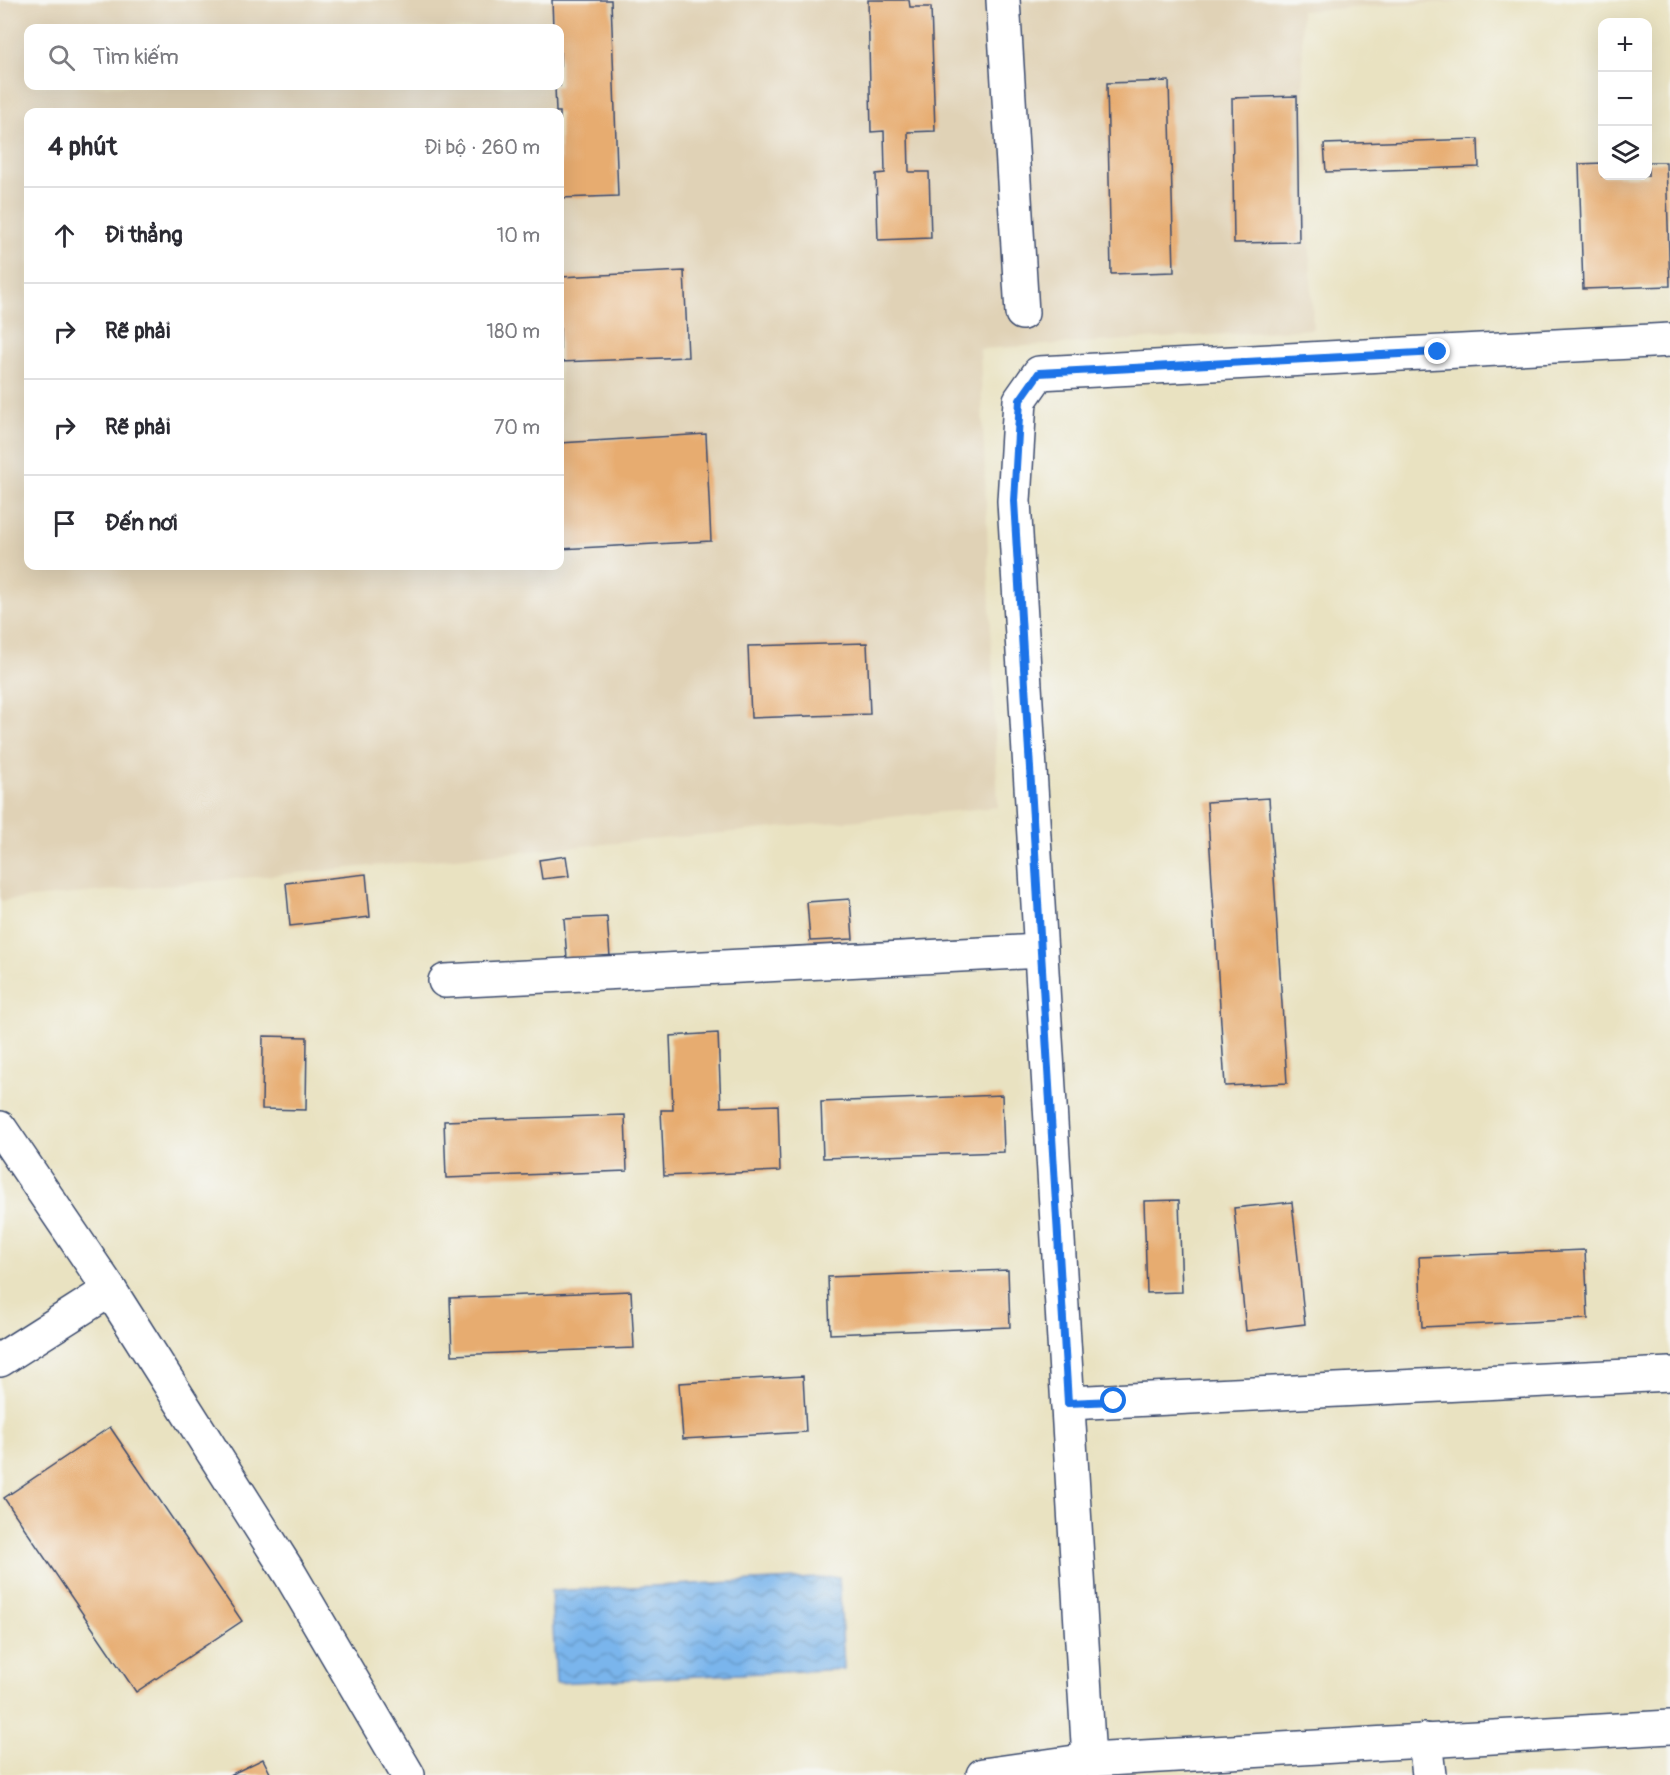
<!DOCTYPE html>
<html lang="vi">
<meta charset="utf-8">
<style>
:root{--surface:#fff;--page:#f7f7f7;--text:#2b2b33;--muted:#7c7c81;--line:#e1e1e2}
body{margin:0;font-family:Pangolin,sans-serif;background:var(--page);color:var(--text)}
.controls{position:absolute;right:18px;top:18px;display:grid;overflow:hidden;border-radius:12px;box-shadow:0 6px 24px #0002}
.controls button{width:54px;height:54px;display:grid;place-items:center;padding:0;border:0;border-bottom:2px solid var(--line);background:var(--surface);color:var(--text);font:30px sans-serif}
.stop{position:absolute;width:18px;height:18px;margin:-14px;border:4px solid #1a73e8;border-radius:50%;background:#fff}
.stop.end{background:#1a73e8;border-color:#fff;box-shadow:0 2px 6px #0008}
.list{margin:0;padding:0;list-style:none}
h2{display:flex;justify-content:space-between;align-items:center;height:78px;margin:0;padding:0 24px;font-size:26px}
h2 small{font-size:20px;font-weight:400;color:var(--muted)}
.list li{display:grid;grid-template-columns:39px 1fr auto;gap:18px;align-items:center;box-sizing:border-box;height:96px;padding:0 24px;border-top:2px solid var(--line)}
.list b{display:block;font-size:22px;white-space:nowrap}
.list em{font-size:20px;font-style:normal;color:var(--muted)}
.icon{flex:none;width:33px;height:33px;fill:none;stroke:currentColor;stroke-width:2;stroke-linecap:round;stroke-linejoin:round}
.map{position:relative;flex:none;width:1670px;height:1775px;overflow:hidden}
.search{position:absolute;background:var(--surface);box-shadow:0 6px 24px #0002;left:24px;top:24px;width:540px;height:66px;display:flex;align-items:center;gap:15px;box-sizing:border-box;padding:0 21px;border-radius:12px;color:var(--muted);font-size:22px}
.panel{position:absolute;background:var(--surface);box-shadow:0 6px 24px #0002;left:24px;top:108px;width:540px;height:462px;border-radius:12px}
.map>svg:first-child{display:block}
.built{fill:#e0d2b6;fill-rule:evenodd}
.water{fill:url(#water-waves);stroke:#4a72a5;stroke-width:1.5}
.building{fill:#e7ac6f}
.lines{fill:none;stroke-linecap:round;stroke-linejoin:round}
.minor-casing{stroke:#3a4a6d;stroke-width:36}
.minor{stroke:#fff;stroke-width:33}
.route{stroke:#1a73e8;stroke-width:8}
</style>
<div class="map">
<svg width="1670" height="1775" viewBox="0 0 1670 1775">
<defs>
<pattern id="water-waves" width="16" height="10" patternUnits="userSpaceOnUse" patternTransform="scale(1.5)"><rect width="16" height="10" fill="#7ab5ec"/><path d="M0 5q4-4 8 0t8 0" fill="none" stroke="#6394c2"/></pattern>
</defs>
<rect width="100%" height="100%" fill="#f6f6f2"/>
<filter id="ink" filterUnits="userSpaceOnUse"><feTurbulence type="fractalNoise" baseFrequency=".0167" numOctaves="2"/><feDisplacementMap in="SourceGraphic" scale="12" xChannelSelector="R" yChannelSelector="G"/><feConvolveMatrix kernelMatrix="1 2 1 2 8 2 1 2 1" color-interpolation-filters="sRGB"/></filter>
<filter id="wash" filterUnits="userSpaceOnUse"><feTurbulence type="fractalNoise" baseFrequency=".008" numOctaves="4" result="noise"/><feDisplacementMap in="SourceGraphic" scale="24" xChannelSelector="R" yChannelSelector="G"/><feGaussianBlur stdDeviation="1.35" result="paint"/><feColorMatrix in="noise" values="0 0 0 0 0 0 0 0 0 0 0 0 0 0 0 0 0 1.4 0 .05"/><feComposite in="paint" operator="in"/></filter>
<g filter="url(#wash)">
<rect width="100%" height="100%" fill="#e9e2c1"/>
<path class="built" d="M0,0H1478L1301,11L1313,329L980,349L998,807L0,901ZM28,28H560V86H28ZM28,112H560V566H28Z"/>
<path class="water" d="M839,1577L844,1669L556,1683L551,1591Z"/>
<g id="blocks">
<g class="building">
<path d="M552,0H611L618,196L560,198V112H556L555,86H560V28H553Z"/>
<path d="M868,0H909L910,7H931L935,131L908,132L909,172H929L931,238L878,240L876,174L885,173L884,131L871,132Z"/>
<path d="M1169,81L1174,272L1111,274L1107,83Z"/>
<path d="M1297,96L1299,242L1234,243L1232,98Z"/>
<path d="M1478,139L1479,167L1326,172L1324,144Z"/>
<path d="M1648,162H1666L1670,286L1583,289L1579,164L1602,163V176H1648Z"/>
<path d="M684,271L688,357L560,362V277Z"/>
<path d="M706,434L711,541L560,549V443Z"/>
<path d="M867,643L870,714L751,718L748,646Z"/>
<path d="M1269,798L1287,1083L1225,1086L1207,802Z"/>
<path d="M566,856L569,876L542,879L539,860Z"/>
<path d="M366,874L370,917L290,926L286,883Z"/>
<path d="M850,899L853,939L810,941L807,902Z"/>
<path d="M607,917L610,957L567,959L564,919Z"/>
<path d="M718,1033L721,1107L778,1105L780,1171L664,1176L661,1110H673L670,1036Z"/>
<path d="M263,1036L307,1037L306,1110L262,1109Z"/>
<path d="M1002,1095L1004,1152L823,1158L821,1102Z"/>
<path d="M625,1115L627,1171L446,1178L444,1121Z"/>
<path d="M1179,1200L1182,1292L1147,1293L1144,1201Z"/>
<path d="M1292,1202L1305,1324L1246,1331L1234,1208Z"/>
<path d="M1585,1250L1588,1319L1422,1327L1419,1257Z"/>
<path d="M1008,1270L1010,1327L830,1334L828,1277Z"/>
<path d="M631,1291L634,1348L452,1355L450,1298Z"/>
<path d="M803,1376L806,1432L683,1439L679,1383Z"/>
<path d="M110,1427L242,1621L136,1692L4,1498Z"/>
<path d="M263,1759L271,1775H230Z"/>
</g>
</g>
</g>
<g filter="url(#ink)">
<use href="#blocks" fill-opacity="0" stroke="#3a4a6d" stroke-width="1.5"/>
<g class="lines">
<defs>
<g id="minor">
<path d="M1003,0L1022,313"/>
<path d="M445,981L1041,951"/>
<path d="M0,1128L110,1290L290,1574L408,1775"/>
<path d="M0,1360L110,1290"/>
<path d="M1068,1403L1670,1374"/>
<path d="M1425,1740L1429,1775"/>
<path d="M1089,1760L1014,501L1020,400L1039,373L1670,340"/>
<path d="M983,1775L1089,1760L1670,1727"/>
</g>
</defs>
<use href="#minor" class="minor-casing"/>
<use href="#minor" class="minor"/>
</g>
</g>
<g class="lines" filter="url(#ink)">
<path class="route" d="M1114,1401L1068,1403L1014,501L1020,400L1039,373L1438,352"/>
</g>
</svg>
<div class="controls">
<button>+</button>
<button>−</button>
<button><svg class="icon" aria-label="layers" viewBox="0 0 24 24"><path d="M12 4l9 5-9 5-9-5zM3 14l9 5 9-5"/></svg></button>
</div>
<div class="stop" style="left:1114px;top:1401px"></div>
<div class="stop end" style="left:1438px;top:352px"></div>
<div class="search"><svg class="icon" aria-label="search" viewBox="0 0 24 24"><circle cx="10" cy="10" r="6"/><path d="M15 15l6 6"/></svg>Tìm kiếm</div>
<section class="panel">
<h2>4 phút<small>Đi bộ · 260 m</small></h2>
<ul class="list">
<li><svg class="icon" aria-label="ahead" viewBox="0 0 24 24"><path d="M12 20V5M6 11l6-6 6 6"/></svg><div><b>Đi thẳng</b></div><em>10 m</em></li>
<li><svg class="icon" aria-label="right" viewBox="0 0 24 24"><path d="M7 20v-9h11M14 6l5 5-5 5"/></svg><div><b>Rẽ phải</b></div><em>180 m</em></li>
<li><svg class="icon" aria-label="right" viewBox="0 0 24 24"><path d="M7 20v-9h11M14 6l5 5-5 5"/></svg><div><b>Rẽ phải</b></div><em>70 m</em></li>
<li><svg class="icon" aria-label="arrive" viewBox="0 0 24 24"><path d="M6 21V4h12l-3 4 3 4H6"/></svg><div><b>Đến nơi</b></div></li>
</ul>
</section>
</div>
